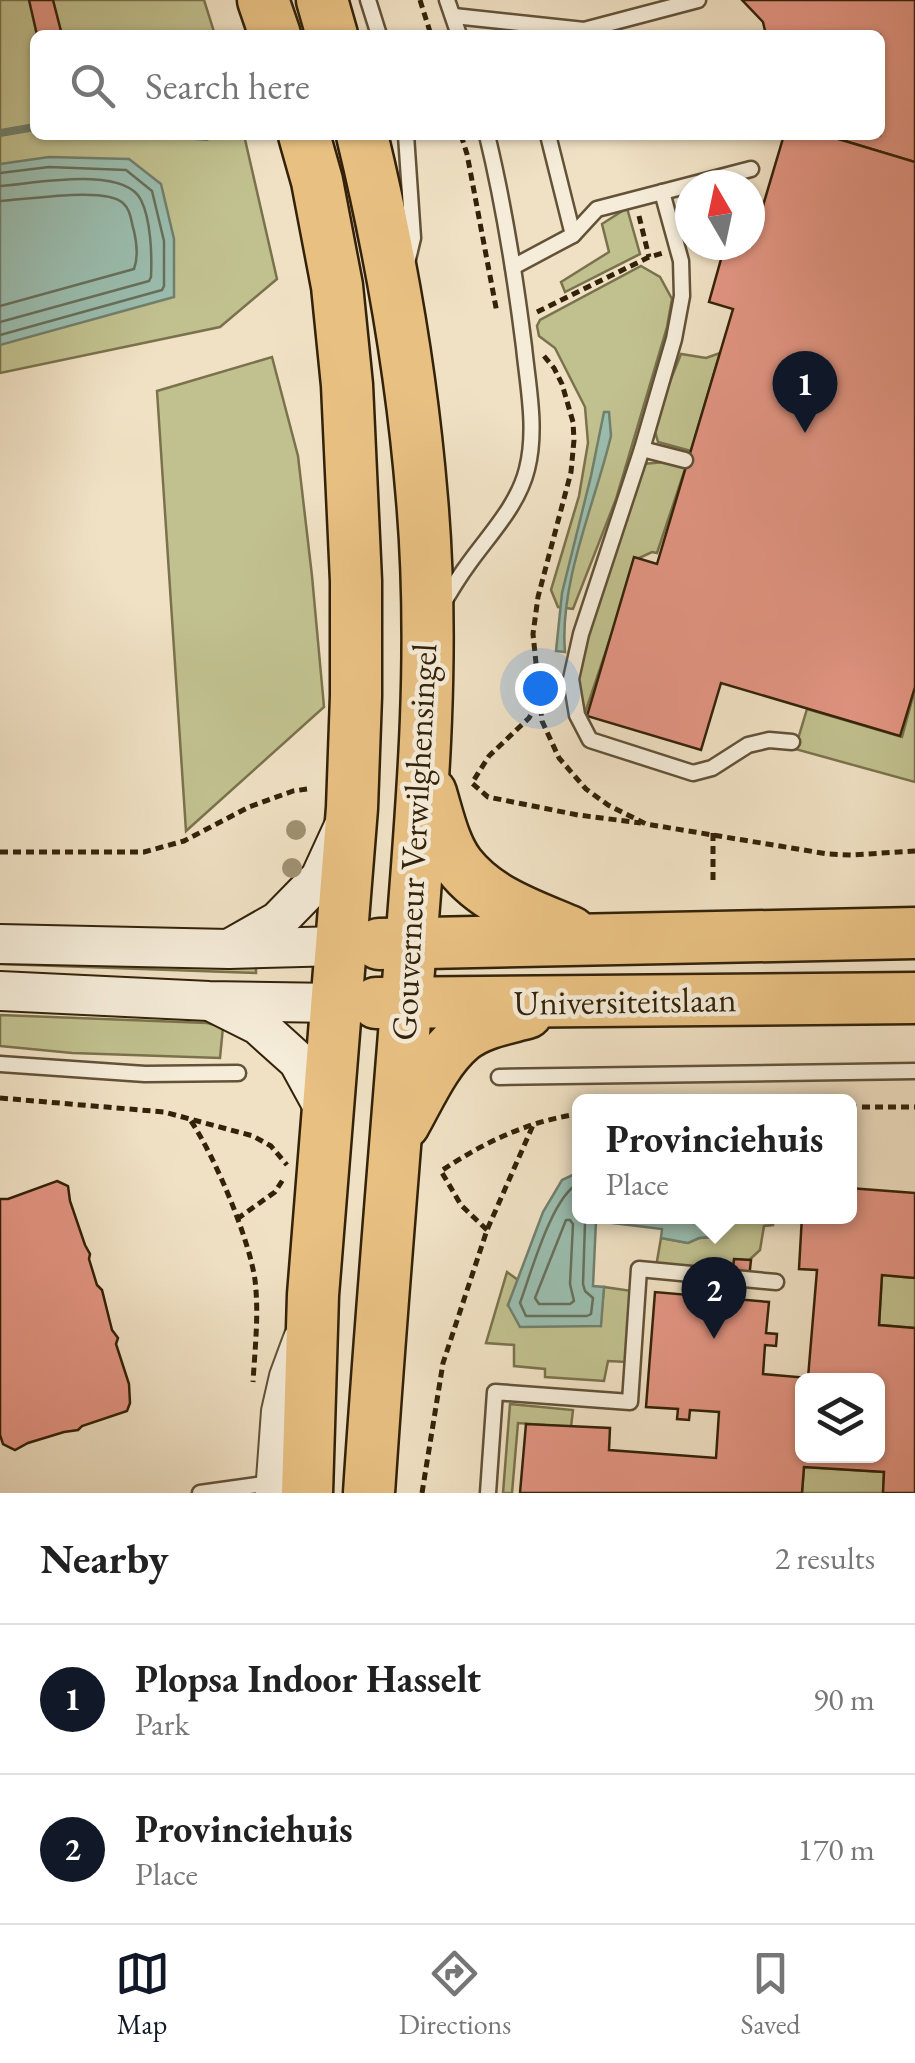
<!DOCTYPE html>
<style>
:root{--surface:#fff;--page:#f2f2f2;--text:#222;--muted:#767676;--line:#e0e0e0;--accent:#111827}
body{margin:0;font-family:"EB Garamond",serif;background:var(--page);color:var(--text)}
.controls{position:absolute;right:30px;bottom:30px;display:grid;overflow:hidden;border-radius:15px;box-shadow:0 2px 8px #0004}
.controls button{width:90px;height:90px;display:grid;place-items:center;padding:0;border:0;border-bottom:2px solid var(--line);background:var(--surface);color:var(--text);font:50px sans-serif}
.compass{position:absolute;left:675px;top:170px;width:90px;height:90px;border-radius:50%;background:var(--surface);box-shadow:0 2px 8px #0004;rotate:351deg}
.you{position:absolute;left:540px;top:688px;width:35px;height:35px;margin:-25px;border:8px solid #fff;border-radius:50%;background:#1a73e8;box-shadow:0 0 0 15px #1a73e833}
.badge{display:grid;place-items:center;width:65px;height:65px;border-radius:50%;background:var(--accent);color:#fff;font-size:32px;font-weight:700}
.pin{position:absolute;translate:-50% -82px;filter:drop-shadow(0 2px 5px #0008)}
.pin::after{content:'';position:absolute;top:52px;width:35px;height:30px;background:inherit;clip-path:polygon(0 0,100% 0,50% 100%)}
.popup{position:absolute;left:572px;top:1094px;width:285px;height:130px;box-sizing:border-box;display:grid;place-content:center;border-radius:15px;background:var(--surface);filter:drop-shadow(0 2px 8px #0005);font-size:32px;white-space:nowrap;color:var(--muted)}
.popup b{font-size:38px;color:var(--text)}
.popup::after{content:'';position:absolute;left:50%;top:100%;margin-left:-20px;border:20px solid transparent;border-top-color:var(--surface)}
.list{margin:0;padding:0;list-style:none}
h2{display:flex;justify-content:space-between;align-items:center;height:130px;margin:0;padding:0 40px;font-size:42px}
h2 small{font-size:32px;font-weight:400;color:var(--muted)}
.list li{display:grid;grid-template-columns:65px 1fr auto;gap:30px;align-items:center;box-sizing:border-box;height:150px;padding:0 40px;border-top:2px solid var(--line)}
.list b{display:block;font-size:38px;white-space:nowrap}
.list p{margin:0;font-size:32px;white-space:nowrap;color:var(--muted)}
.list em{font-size:32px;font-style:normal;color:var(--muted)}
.icon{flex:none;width:55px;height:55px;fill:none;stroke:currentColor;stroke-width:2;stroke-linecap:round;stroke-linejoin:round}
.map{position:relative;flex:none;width:915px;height:1493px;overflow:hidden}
.search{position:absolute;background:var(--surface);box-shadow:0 2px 8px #0004;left:30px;right:30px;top:30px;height:110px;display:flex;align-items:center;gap:25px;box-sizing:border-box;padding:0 35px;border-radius:15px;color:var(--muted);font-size:38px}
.sheet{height:430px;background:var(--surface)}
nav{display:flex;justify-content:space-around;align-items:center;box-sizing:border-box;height:140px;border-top:2px solid var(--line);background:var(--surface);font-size:28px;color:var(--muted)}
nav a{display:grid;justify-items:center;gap:5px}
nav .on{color:var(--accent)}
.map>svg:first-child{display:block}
.green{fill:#c1c18f;stroke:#7a724c;stroke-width:2.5}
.water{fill:#9bbeb0;stroke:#71806d;stroke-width:2.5}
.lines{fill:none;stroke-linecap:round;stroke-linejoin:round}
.shore{stroke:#67705c;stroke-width:2.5}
.stream{stroke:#71806d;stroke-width:8}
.building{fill:#e39583;stroke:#332209;stroke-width:2.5;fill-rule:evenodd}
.lane-casing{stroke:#625238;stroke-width:19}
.street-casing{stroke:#625238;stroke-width:32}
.secondary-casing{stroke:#332209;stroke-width:42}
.highway-casing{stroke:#332209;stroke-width:55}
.path{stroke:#332209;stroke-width:5;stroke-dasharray:8 5;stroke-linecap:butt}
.lane{stroke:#f5ecd9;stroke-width:14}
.street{stroke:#f5ecd9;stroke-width:28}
.secondary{stroke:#f5ecd9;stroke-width:38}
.highway{stroke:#e8c082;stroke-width:50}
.tree{fill:#a09273}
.labels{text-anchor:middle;stroke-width:9;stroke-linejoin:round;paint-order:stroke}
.street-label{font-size:35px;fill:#332209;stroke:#f5ecd9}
</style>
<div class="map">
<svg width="915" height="1493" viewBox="0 0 915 1493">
<rect width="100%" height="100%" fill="#f0e1c4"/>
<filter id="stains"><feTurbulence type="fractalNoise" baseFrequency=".002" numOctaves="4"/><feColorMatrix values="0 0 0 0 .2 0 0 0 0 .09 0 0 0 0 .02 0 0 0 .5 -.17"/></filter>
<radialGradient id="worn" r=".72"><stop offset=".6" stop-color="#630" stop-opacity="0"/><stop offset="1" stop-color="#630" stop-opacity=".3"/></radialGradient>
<g class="green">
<path d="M0,0H204L215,35H35V135H244L277,279L220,327L0,373Z"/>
<path d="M627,208L640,254L565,292L561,282L609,252L602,224Z"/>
<path d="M641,266L660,277L672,299L667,327L616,499L573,609L558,607L551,590L579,496L588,443L585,407L555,348L539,336L537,326L540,320Z"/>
<path d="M720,353L691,451L658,442L653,424L681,354L706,358Z"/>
<path d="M272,357L298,456L312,576L324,707L186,831L157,391Z"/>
<path d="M665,462L686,466L657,553L652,552L637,559L584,716L575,674L643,464Z"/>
<path d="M915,689V782L795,749L807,709L902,737Z"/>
<path d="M0,955L256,960V973L0,964Z"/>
<path d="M0,1015L207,1023L223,1027L220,1058L72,1053L0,1046Z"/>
<path d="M731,1217H774L773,1225L764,1226L760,1250L734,1274L656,1267L661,1238L688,1243L699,1238L711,1237L731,1226Z"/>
<path d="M507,1272L518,1280L508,1305L600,1326L604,1287L632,1291L627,1362L608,1361L604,1381L545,1377V1369L514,1366V1345L486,1343Z"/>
<path d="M882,1275L915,1278V1328L879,1325Z"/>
<path d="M510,1404L573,1410L571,1427L518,1423L512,1493H503Z"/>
<path d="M804,1467L884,1472L883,1493H802Z"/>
</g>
<g class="water">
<path d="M49,157L129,159L161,184L174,239V297L0,345V164Z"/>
<path d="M604,412H609L611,436C595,503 559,583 565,652L556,651L562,593L591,476Z"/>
<path d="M579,1172V1216L731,1217V1226L711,1237L699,1238L688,1243L661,1238L662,1229L596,1221L593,1286L604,1287L601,1326L520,1327L508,1305L543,1212L562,1180Z"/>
</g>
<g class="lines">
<g class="shore">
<path d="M0,173L49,167L126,170L152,191L164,241V286L162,290L0,335"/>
<path d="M0,186C32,184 124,165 141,200C151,220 152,255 151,277L149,281L0,322"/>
<path d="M0,201C25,200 106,186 123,203C131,210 131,222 134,231C137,244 138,258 134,269L0,306"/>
<path d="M579,1183C552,1196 531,1273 520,1303L526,1316H587L591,1314L593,1298L585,1291L583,1284L585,1223L588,1216"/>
<path d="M566,1220H570L573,1224L570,1284L574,1301L570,1304H539L535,1298Z"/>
</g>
<g class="stream">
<path d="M0,133L35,127"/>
<path d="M181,135L206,137"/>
</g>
</g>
<g class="building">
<path d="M29,0H53L62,35H37Z"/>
<path d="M742,0H915V162L825,135H880V35H766L763,22Z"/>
<path d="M784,135H825L915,162V687L900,736L721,683L701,750L587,716L634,557L657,564L733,309L709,302L725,245L751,246Z"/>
<path d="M57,1181L68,1186L70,1201L85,1245L90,1254L89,1259L97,1285L102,1290L112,1330L118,1338L116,1344L129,1384L130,1403L127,1411L82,1426L78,1430L64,1432L28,1443L15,1450L3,1444L0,1435V1199H8Z"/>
<path d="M849,1188L915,1193V1278L882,1275L879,1325L915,1328V1493H883L884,1472L804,1467L802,1493H520L526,1424L610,1428L609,1450L716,1458L719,1412L690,1410L689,1420L677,1419L678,1409L646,1407L655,1292L769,1302L766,1333L777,1334L776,1346L765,1345L763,1374L808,1378L817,1270L799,1269L802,1216H849ZM802,1380H878V1456H802Z"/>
<path d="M734,1259L751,1260L749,1278L732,1277Z"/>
</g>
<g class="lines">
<defs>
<g id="lane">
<path d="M368,0L379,35"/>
<path d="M447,0L459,35"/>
<path d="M454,16L584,30L698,0"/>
<path d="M406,135L413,238L408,259"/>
<path d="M548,135L573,235"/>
<path d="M662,192L681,261L682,296L674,339L642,449L581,634L571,679L577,715L590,740L693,773L712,768L748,745L769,740L792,742"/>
<path d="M513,267L573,235L597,209L751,169"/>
<path d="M642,449L685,460"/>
<path d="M442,605C450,592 458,578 467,566C488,536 518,506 527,469C537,429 528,387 524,347C515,275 504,205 487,135"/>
<path d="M0,1064L145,1074L238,1073"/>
<path d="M499,1077L915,1071"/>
<path d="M200,1493L271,1483"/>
<path d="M488,1493L495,1392L630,1402L639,1269L776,1282"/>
</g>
<path id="street" d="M270,1493L276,1411L284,1376L298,1338"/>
<g id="secondary">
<path d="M0,944L229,949L340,946"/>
<path d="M234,946L278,921L320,878L343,828"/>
<path d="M0,991L209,1001L336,1003"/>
<path d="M216,1004L258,1025L298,1061L327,1114"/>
</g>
<g id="highway">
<path d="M263,0L275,35"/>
<path d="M322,0L332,35"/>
<path d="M304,135L317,181L337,286L347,385L356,581V696L352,808L313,1295L307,1493"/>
<path d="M362,135C391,255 412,376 422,499C435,647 423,796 411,944C397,1127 381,1310 369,1493"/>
<path d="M431,793C438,816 444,845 459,865C487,901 531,915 571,932"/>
<path d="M379,944L915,933"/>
<path d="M376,1003L915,998"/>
<path d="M404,1124C420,1096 435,1060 461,1038C479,1023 505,1019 527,1013"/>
</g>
</defs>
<use href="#lane" class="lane-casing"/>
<use href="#street" class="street-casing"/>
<use href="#secondary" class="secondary-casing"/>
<use href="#highway" class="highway-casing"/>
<g class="path">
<path d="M420,0L431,35"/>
<path d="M461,135L467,154L497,313"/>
<path d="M639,216L649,257"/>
<path d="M537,312L649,257L663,253"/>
<path d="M544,356L554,368L562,384L573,422L574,440L571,472L538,597L533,634L542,721L559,758L586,789L608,805L646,824L828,854L851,855L915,851"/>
<path d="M537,704L529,718L489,756L472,783L488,797L578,815L641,823"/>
<path d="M0,852H144L184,841L249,807L293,791L307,789"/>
<path d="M713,880V833"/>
<path d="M0,1098L164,1112L253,1136L271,1146L287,1165"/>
<path d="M849,1107H915"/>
<path d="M191,1121C215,1157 249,1238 255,1280C259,1314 255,1348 253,1382"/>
<path d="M237,1219L275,1192L284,1178"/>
<path d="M487,1230L461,1205L441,1171C483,1143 528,1121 579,1114"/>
<path d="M422,1493L443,1363L487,1230L534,1123"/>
</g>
<use href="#lane" class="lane"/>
<use href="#street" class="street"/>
<use href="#secondary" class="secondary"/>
<use href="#highway" class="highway"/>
</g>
<g class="tree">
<circle cx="296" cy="830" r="10"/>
<circle cx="292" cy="868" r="10"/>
</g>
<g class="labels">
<g class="street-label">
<text transform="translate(414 842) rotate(-87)" y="12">Gouverneur Verwilghensingel</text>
<text transform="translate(625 1001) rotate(-1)" y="12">Universiteitslaan</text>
</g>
</g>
<rect width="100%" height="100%" filter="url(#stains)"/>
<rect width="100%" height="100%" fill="url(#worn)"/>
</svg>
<div class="controls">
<button><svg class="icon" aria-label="layers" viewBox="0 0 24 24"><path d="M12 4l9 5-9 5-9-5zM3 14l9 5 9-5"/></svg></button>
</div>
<svg class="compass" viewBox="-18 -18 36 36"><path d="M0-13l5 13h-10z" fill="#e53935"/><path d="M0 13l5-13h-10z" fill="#767676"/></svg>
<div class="you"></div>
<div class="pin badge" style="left:805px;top:433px">1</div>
<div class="pin badge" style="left:714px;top:1339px">2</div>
<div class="popup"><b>Provinciehuis</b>Place</div>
<div class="search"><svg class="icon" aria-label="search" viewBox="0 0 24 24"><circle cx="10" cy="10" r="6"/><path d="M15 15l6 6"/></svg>Search here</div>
</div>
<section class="sheet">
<h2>Nearby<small>2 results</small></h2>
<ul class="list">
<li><span class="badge">1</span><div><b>Plopsa Indoor Hasselt</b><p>Park</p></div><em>90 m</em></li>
<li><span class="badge">2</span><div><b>Provinciehuis</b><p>Place</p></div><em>170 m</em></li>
</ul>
</section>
<nav>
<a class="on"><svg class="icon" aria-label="map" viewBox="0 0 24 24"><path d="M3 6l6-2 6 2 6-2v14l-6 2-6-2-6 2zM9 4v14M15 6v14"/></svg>Map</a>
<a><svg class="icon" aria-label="directions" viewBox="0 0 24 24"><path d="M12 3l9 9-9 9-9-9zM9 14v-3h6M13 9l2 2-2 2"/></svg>Directions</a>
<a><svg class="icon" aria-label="saved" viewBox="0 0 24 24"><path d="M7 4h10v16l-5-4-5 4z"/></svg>Saved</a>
</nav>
